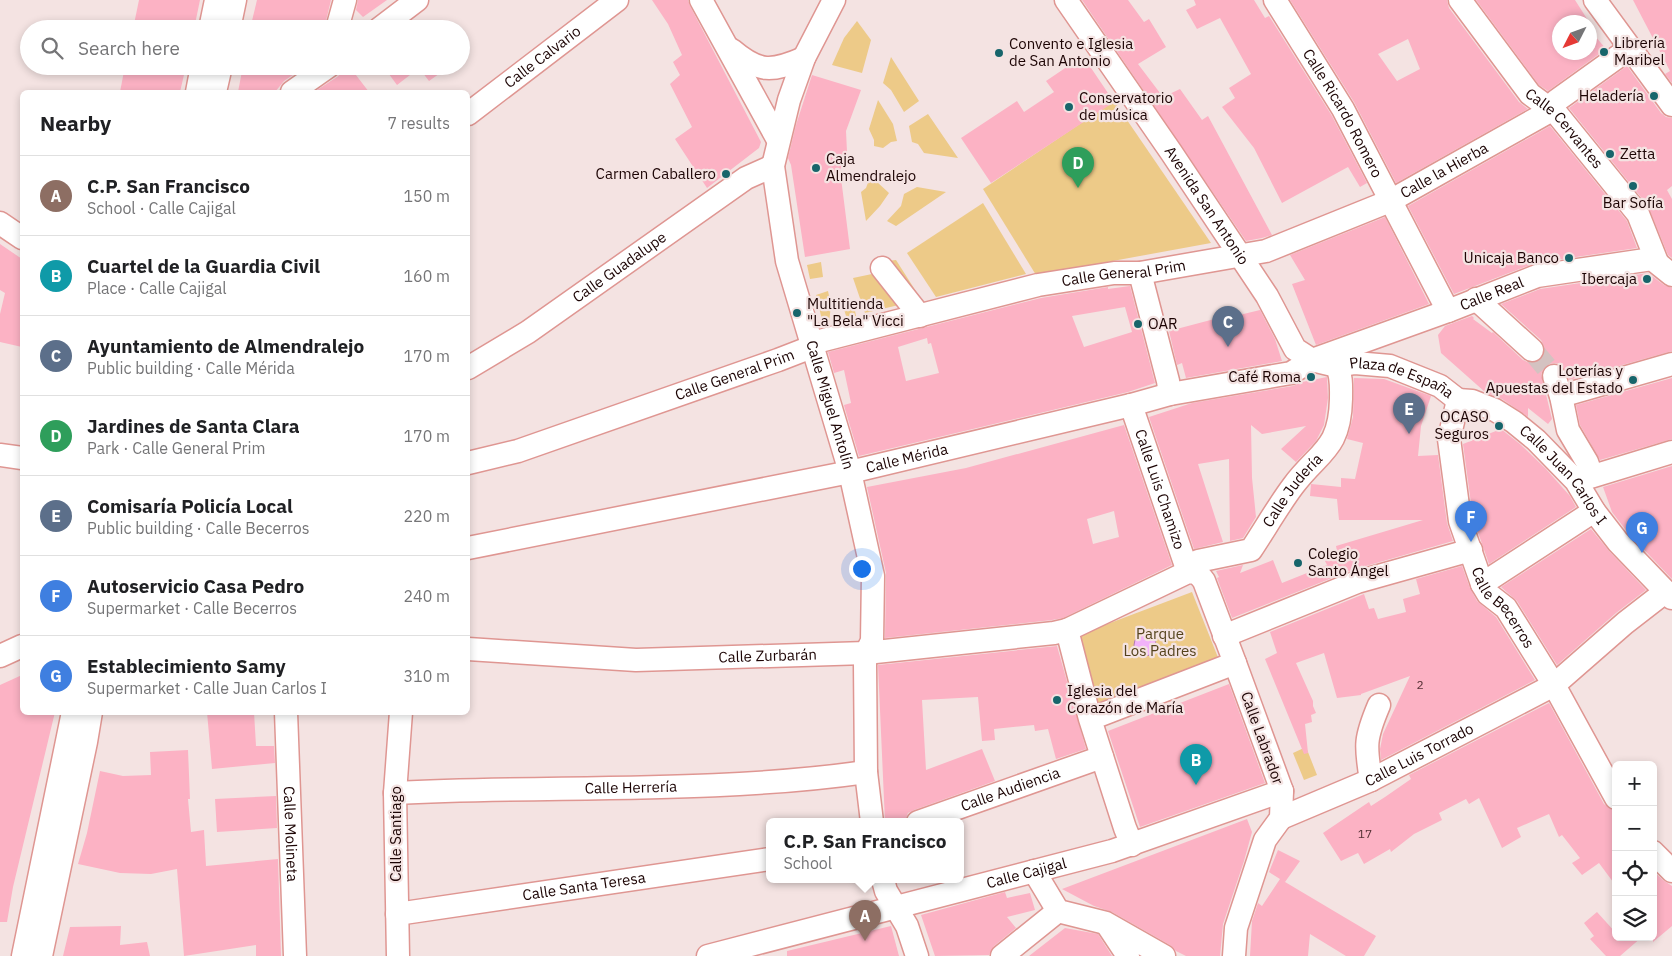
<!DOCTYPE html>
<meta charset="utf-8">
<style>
:root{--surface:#fff;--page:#f6f6f6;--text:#202124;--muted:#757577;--line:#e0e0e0;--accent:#17656b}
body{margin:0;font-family:"IBM Plex Sans",sans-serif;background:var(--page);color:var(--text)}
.controls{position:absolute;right:15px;bottom:15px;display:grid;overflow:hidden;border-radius:8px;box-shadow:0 2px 8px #0003}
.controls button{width:45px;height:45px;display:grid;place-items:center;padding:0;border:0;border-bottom:1px solid var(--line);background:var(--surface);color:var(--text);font:25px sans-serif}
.compass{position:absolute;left:1552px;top:15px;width:45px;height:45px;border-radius:50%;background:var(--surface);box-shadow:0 2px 8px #0003;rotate:228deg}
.you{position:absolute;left:861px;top:568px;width:18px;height:18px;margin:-12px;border:4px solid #fff;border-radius:50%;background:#1a73e8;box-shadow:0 0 0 8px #1a73e833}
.badge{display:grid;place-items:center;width:32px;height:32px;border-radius:50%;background:var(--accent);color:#fff;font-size:16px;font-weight:700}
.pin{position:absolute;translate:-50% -41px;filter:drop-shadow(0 1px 2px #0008)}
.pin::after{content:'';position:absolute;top:26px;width:18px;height:15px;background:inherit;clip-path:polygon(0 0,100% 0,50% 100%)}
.popup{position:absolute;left:766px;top:818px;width:198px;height:65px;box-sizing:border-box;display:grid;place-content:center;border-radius:8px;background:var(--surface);filter:drop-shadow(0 1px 4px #0005);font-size:16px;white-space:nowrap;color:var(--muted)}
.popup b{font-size:19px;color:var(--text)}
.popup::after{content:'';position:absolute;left:50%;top:100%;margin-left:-10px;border:10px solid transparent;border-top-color:var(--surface)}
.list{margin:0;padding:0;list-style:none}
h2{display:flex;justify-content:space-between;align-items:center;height:65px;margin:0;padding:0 20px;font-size:21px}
h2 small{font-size:16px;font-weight:400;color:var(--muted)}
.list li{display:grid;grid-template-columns:32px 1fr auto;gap:15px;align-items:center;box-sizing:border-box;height:80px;padding:0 20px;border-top:1px solid var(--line)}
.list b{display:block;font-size:19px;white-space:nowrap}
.list p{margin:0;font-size:16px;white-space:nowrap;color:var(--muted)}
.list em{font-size:16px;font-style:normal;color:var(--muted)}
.icon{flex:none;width:28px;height:28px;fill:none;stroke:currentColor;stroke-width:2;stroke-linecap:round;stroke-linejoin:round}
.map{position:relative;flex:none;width:1672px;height:956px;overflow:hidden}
.search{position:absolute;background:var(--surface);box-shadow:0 2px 8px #0003;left:20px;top:20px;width:450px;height:55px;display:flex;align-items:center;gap:12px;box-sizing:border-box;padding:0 18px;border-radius:28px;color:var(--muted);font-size:19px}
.panel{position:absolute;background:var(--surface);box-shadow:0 2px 8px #0003;left:20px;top:90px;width:450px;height:625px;border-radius:8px}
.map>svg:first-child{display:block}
.green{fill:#edca88}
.water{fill:#f2b2f9;stroke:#b27eb0}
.building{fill:#fcb2c4;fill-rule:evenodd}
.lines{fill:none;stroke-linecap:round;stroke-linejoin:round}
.minor-tunnel{stroke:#d4c2c1;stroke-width:22;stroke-dasharray:22 11;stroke-linecap:butt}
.minor-casing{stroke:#df9692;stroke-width:25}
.minor{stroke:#fff;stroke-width:22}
.poi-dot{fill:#17656b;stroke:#f4e3e2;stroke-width:2}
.labels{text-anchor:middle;stroke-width:4.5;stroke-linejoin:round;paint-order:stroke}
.number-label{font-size:12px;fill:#543034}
.poi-label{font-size:15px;fill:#1c0404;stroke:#f4e3e2;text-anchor:start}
.street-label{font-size:15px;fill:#1c0404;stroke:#f4e3e2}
.park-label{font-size:15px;fill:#54421c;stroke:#f4e3e2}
</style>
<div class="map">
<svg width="1672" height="956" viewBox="0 0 1672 956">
<rect width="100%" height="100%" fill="#f4e3e2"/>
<g class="green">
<path d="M857,21L871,40L862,73L832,65L844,38Z"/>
<path d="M891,57L919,101L904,112L891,90L883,83Z"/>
<path d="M878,100L893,124L897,141L891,142L883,148L874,146V140L869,129Z"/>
<path d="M1114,101L1211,243L1036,275L983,189Z"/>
<path d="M928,114L958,158L924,153L918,144L912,142L909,126Z"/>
<path d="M869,180L877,182L889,193L880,206L866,221L861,192L866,188Z"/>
<path d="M917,187L946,192L896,226L887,221L901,206L904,194Z"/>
<path d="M983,203L1026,274L936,297L907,253Z"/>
<path d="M896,260L917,293V299L887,261Z"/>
<path d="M821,262L823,277L810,279L807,265Z"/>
<path d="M877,269L903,304L865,313L853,278L872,274Z"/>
<path d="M828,291L831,305L829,323L823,324L816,295Z"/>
<path d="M853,300L856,316L847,319L842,303Z"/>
<path d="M1192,592L1219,660L1097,703L1073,637Z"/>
<path d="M1306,747L1317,775L1304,780L1293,753Z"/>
</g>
<circle class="water" cx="1145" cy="645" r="11"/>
<g class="building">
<path d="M139,0H200L194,29H133Z"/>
<path d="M257,0H331L324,29H250Z"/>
<path d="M358,0H387L363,17L356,10Z"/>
<path d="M652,0H688L690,6L761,142L759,148L707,188L675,139L692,127L670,84L680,75L673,62L682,55L668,24Z"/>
<path d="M1082,0H1128L1144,22L1149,19L1166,47L1138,64L1163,97L1180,89L1202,120L1208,116L1272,235L1262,238L1246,241Z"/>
<path d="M1194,0H1254L1265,18L1269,16L1332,116L1367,183L1360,187L1348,167L1282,203L1254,148L1222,107L1235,98L1229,88L1251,74L1220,18L1197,29L1186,10L1196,5Z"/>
<path d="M1290,0H1447L1449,8L1519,102L1528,109L1396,183L1354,102ZM1408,39L1420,69L1397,81L1378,54Z"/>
<path d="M1476,0H1575L1589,22H1560V52H1590V30L1606,49L1548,91L1539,85Z"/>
<path d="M1633,0H1672V83L1665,74L1670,71Z"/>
<path d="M1083,56L1114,102L991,183L961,138L1017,101L1024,112L1054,92L1046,81Z"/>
<path d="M125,66H186L180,92H120Z"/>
<path d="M243,66H306L284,81L275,92H238Z"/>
<path d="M349,66L369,92H314L337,77Z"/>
<path d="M383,66H450L429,81L419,68L397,85Z"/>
<path d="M1627,66L1661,113L1666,117L1672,118V186L1667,190L1672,199V258L1668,255L1648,206L1569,108Z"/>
<path d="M812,75L861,90L846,131L847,152L840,170L850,249L805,257L791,165L788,158L796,125Z"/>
<path d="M1550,126L1627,221L1637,248L1535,263L1454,294L1408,206Z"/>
<path d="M1385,217L1429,304L1316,345L1292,284L1305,280L1290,255Z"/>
<path d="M0,244L22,259V347L0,342V314L5,293L0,290Z"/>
<path d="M1648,273L1664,285L1672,288V351L1569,380L1562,366L1556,363L1549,364L1544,368L1541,374L1552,419L1548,424L1528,408V417L1502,399L1485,392L1441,353L1438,335L1445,326L1472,316L1474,318L1473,319L1492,333L1493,332L1523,360L1530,363L1536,362L1542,358L1545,353L1544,346L1541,340L1501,304L1540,289Z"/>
<path d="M1130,286L1155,383L1128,392L859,456L845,409L844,405L851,403L844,370L834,373L828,352L1041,298L1108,287V289ZM1125,307L1132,332L1084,347L1072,316ZM927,338L928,344L931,343L939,373L906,381L898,347Z"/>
<path d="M1260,310L1275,339L1282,361L1186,378L1182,363L1177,365L1169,331L1222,317L1223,319Z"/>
<path d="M1327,377L1328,398L1324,425L1316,441L1296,462L1281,449L1306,426L1262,434L1251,425L1252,478L1256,517L1243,538L1230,541L1229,459L1198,464L1223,542L1194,549L1149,417L1192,403L1293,386L1302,382Z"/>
<path d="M1354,378L1384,379L1431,396L1421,426L1418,456L1438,455L1447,523L1453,541L1352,570L1232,618L1217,578L1219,577L1216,571L1243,565L1240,573L1273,560L1282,583L1327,565L1325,561L1338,556L1336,546L1423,520H1339L1337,499L1310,496L1311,484L1341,487V478L1355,479L1363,443L1347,439L1353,417Z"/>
<path d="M1672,378V439L1600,460L1580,425L1576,405Z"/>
<path d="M1124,425L1172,565L1063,618L1052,620L885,638L886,573L867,487L966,468ZM1114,511L1119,537L1093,544L1087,519Z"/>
<path d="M1501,429L1520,444L1546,469L1570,496L1576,507L1489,564L1473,518L1463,444Z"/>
<path d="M1672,466V579L1628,533L1612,512L1603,487Z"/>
<path d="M1591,529L1609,551L1646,590L1616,613L1557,665L1517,601L1501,587Z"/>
<path d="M1462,566L1470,588L1477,601L1496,617L1535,680L1381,760L1380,749L1383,734L1410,676L1361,694V695L1337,698L1324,653L1296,663L1313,701V706L1316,713L1311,715L1312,722L1305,724L1308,753L1304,754L1265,659L1277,653L1270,632L1364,594L1369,609L1374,608L1378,619L1406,612L1403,599L1420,594L1416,579Z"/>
<path d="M1057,646L1086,749L1056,759L1048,729L1035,731L1034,725L994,729L995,740L982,741L978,697L922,700L926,770L982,749L995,781L914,810L908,813L906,818L894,822H885L878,665Z"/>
<path d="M22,675V712H55L13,887L7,922H0V685Z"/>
<path d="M1229,684L1265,783L1140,827L1108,731Z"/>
<path d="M1549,703L1604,804L1616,813V886L1599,863L1582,875L1572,863L1580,858L1562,835L1559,837L1549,814L1517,828L1521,837L1502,848L1479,798L1469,804L1466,799L1439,813L1442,820L1414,834L1391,852L1390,849L1364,864L1358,853L1341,861L1323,833L1369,802L1371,806L1385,797L1411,779L1409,775Z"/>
<path d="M207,712H254L256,746H274L275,763L212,769Z"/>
<path d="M188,750L190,799H188L191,832L204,830L206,866L278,859L281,956H256V945L184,956L177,869L151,874L120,873L78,864L87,833L100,771L123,776L151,775L150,752Z"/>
<path d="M276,796L277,828L217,832L215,799Z"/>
<path d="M1247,819L1252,832L1244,861L1223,924L1220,956H1186L1176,951L1170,945L1112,912L1094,906L1062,889Z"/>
<path d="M1278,850L1300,861L1285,882L1280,879L1376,936L1364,956H1346L1310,934L1308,956H1250L1252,921L1258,903L1262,906L1280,879L1269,872Z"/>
<path d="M1653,871L1663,880L1672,886V926L1653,942Z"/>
<path d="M1005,892L1007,898L1030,893L1035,910L1007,917L1016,928L994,946L989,955L935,956L921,915Z"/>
<path d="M1597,912L1616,933V937H1642L1620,956H1606L1590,939L1594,936L1584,923Z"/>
<path d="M121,926L120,945L147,942L150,956H63L70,927Z"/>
<path d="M891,926L899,956H787V951Z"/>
<path d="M1065,928L1098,934L1112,956H1029Z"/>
</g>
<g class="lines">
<path class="minor-tunnel" d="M1532,350L1554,376"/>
<defs>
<g id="minor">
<path d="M701,0L778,140"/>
<path id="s1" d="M834,0L804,58L789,100L773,166L787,261L850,472L873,576L872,641L866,653L865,664L866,772L872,822"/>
<path id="s2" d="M1066,0L1171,152L1267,296L1295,349L1312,360L1337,366L1355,363L1390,366L1440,386L1458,400"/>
<path id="s3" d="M1275,0L1343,109L1448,311"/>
<path id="s4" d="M1460,0L1530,94L1557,114L1638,214L1657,262"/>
<path d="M1595,0L1672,105"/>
<path d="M210,29L216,0"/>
<path d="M229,29L235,0"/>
<path d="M337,29L345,0"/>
<path d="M379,29L417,0"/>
<path d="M732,50C759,73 772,72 804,58"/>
<path d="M197,92L202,66"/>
<path d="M215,92L221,66"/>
<path d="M292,92L329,66"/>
<path id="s5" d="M468,114L617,0"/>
<path d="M0,223L22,238"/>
<path d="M882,268L920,316"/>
<path d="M1140,273L1168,381L1170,394"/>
<path d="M1476,299L1532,350"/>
<path id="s6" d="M468,368L528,332L746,178L773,166"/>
<path d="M1554,376L1561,396L1568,430L1587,462L1592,476"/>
<path d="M1561,396L1672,364"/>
<path id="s7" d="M1458,400L1449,439L1460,521L1482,584L1488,594L1506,608L1554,685L1616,798"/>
<path id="s8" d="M1458,400L1472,401L1495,410L1514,422L1536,440L1576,481L1594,511L1618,542L1672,598"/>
<path id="s9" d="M1131,405L1188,572L1198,561L1251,550C1265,529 1278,506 1293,486C1319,451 1340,450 1341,399C1341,387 1342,377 1337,366"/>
<path d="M0,455L22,458"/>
<path id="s10" d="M468,463L518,451L778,360L809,348L812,343L1038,285L1114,273H1140L1266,251L1390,201L1552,110L1556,101L1630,48"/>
<path d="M1577,481L1672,452"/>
<path id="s11" d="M468,548L850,472L1131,405L1170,394L1291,373L1312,360L1448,311L1537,276L1652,259L1672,275"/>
<path d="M1482,584L1594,511"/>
<path d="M1224,636L1357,582L1471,550"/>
<path id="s12" d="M468,649L636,660L866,653L1054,633L1067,630"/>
<path d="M0,656L22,646"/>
<path id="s13" d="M286,712L295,956"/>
<path d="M1090,719L1235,663L1204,581C1199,574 1196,572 1188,572L1067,630L1090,719L1125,828L1132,845"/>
<path d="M1371,780C1365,745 1365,738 1379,705"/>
<path id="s14" d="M395,793C552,785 710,794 866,772"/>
<path id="s15" d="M1281,818L1371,780L1554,685L1625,623L1665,592"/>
<path id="s16" d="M918,822L1102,757"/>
<path d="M1653,852L1672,871"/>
<path d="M1034,871L1058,911L1106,923L1164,956"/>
<path d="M883,880L886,891L907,926L917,956"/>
<path id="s17" d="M397,914L770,859"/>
<path d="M1108,926L1128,956"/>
<path d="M23,956L73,712"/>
<path d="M41,956L86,742L91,712"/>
<path d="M398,956L395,793L401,712"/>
<path id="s18" d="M708,956L1112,851L1282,791"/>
<path d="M1002,956L1058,911"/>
<path d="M1234,956L1236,928L1265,840L1281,818L1282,791L1235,663"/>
</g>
</defs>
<use href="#minor" class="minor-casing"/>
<use href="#minor" class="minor"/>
</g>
<g class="poi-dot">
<circle cx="1604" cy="52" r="5"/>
<circle cx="999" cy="53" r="5"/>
<circle cx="1654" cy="96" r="5"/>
<circle cx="1069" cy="107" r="5"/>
<circle cx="1610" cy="154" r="5"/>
<circle cx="816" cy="168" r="5"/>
<circle cx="726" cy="174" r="5"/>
<circle cx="1633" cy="186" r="5"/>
<circle cx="1569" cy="258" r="5"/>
<circle cx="1647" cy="279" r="5"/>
<circle cx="797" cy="313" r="5"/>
<circle cx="1138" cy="324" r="5"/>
<circle cx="1311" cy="377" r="5"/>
<circle cx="1633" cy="380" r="5"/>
<circle cx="1499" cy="426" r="5"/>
<circle cx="1298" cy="563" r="5"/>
<circle cx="1057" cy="700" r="5"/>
</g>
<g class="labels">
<g class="number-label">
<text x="1420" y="689">2</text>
<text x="1365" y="838">17</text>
</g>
<g class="poi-label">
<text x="1614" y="48">Librería<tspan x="1614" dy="17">Maribel</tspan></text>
<text x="1009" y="49">Convento e Iglesia<tspan x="1009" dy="17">de San Antonio</tspan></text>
<text x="1644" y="101" text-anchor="end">Heladería</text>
<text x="1079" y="103">Conservatorio<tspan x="1079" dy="17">de música</tspan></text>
<text x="1620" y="159">Zetta</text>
<text x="826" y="164">Caja<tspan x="826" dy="17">Almendralejo</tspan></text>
<text x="716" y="179" text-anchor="end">Carmen Caballero</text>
<text x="1633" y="208" text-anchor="middle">Bar Sofía</text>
<text x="1559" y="263" text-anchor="end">Unicaja Banco</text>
<text x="1637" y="284" text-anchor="end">Ibercaja</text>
<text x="807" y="309">Multitienda<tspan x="807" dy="17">"La Bela" Vicci</tspan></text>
<text x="1148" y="329">OAR</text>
<text x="1623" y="376" text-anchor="end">Loterías y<tspan x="1623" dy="17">Apuestas del Estado</tspan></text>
<text x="1301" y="382" text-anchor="end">Café Roma</text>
<text x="1489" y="422" text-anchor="end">OCASO<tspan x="1489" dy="17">Seguros</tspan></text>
<text x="1308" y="559">Colegio<tspan x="1308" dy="17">Santo Ángel</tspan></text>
<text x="1067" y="696">Iglesia del<tspan x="1067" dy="17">Corazón de María</tspan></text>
</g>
<g class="street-label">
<text dy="5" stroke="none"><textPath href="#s5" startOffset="94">Calle Calvario</textPath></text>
<text dy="5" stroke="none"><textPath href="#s3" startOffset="132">Calle Ricardo Romero</textPath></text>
<text dy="5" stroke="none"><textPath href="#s4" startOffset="166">Calle Cervantes</textPath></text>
<text dy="5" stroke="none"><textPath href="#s10" startOffset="1026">Calle la Hierba</textPath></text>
<text dy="5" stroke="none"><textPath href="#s2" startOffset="249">Avenida San Antonio</textPath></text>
<text dy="5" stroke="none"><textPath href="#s6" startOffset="182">Calle Guadalupe</textPath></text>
<text dy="5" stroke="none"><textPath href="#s10" startOffset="686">Calle General Prim</textPath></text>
<text dy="5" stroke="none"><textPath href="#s11" startOffset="1058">Calle Real</textPath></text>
<text dy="5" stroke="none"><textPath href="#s10" startOffset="281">Calle General Prim</textPath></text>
<text dy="5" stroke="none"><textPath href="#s2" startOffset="531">Plaza de España</textPath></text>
<text dy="5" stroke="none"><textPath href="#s1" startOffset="424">Calle Miguel Antolín</textPath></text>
<text dy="5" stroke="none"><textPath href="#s11" startOffset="448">Calle Mérida</textPath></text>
<text dy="5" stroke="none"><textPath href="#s8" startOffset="134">Calle Juan Carlos I</textPath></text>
<text dy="5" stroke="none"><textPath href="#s9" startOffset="89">Calle Luis Chamizo</textPath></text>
<text dy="5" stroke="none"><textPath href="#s9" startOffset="318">Calle Judería</textPath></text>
<text dy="5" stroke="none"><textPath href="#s7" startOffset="221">Calle Becerros</textPath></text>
<text dy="5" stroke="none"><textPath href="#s12" startOffset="300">Calle Zurbarán</textPath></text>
<text transform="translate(1262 738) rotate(70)" y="5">Calle Labrador</text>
<text dy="5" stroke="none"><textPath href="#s15" startOffset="152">Calle Luis Torrado</textPath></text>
<text dy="5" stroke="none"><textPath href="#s14" startOffset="236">Calle Herrería</textPath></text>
<text dy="5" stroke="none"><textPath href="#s16" startOffset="98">Calle Audiencia</textPath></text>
<text dy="5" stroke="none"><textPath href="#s13" startOffset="122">Calle Molineta</textPath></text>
<text transform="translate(396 834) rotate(-90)" y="5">Calle Santiago</text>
<text dy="5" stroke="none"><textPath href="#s18" startOffset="329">Calle Cajigal</textPath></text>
<text dy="5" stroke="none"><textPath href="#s17" startOffset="189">Calle Santa Teresa</textPath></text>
</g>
<g class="park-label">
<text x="1160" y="639">Parque<tspan x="1160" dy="17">Los Padres</tspan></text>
</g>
</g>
</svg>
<div class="controls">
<button>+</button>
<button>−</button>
<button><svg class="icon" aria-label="locate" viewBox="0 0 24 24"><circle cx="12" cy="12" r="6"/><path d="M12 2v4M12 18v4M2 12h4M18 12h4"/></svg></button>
<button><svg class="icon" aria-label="layers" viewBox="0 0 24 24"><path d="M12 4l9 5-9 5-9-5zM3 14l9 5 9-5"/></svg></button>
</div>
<svg class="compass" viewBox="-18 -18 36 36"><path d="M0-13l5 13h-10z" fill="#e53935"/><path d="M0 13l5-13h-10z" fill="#757577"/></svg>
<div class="you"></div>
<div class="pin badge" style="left:865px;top:941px;background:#8d6e63">A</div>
<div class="popup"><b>C.P. San Francisco</b>School</div>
<div class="pin badge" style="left:1196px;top:785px;background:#0f9aa8">B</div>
<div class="pin badge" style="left:1228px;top:347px;background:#5c6f8a">C</div>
<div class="pin badge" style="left:1078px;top:188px;background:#2e9e5b">D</div>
<div class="pin badge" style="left:1409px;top:434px;background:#5c6f8a">E</div>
<div class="pin badge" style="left:1471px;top:542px;background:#3f7fe0">F</div>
<div class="pin badge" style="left:1642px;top:553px;background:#3f7fe0">G</div>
<div class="search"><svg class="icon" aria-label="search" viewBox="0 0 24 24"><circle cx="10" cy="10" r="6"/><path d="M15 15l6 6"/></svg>Search here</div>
<section class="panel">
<h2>Nearby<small>7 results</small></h2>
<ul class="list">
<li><span class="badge" style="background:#8d6e63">A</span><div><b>C.P. San Francisco</b><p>School · Calle Cajigal</p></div><em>150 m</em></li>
<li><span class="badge" style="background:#0f9aa8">B</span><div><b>Cuartel de la Guardia Civil</b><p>Place · Calle Cajigal</p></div><em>160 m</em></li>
<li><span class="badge" style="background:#5c6f8a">C</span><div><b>Ayuntamiento de Almendralejo</b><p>Public building · Calle Mérida</p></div><em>170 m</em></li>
<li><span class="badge" style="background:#2e9e5b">D</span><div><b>Jardines de Santa Clara</b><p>Park · Calle General Prim</p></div><em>170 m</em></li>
<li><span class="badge" style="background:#5c6f8a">E</span><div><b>Comisaría Policía Local</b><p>Public building · Calle Becerros</p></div><em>220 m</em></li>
<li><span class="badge" style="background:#3f7fe0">F</span><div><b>Autoservicio Casa Pedro</b><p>Supermarket · Calle Becerros</p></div><em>240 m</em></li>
<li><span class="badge" style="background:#3f7fe0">G</span><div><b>Establecimiento Samy</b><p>Supermarket · Calle Juan Carlos I</p></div><em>310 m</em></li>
</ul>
</section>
</div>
